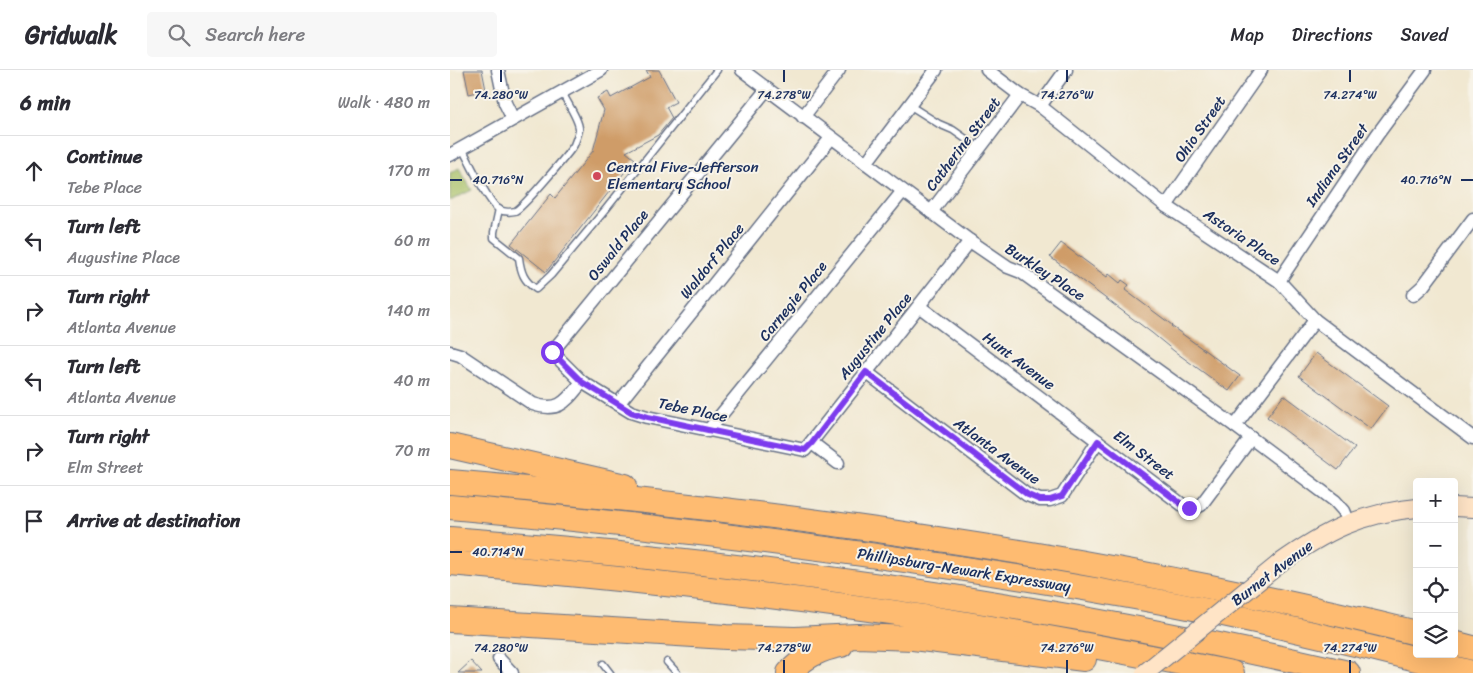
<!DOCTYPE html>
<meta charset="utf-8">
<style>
:root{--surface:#fff;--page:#f7f7f7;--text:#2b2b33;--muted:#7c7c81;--line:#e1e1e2}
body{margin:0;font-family:Sriracha,sans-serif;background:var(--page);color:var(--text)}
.controls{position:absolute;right:15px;bottom:15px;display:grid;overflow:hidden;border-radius:5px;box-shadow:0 5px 20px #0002}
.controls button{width:45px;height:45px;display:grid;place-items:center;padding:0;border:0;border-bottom:1px solid var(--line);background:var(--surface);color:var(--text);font:25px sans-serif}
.stop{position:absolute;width:15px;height:15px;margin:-11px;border:4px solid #7c3aed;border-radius:50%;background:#fff}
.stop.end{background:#7c3aed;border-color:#fff;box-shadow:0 1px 5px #0008}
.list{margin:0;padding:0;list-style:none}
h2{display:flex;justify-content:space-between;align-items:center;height:65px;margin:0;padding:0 20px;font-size:21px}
h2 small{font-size:16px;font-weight:400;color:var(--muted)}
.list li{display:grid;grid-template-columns:32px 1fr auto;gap:15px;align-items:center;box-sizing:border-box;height:70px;padding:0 20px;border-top:1px solid var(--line)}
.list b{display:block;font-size:19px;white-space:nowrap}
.list p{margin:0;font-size:16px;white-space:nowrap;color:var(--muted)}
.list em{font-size:16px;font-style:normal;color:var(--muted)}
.icon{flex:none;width:28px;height:28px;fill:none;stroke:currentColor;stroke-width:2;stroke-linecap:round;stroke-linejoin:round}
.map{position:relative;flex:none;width:1023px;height:603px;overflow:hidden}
header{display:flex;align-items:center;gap:30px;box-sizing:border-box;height:70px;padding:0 25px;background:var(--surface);border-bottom:1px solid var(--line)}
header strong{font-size:24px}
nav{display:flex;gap:28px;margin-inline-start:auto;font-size:18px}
.search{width:350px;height:45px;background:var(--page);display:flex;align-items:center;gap:12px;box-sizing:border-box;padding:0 18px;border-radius:5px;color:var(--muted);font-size:19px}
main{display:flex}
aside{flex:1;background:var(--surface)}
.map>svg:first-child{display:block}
.grass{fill:#a6bf65;stroke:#607762}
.building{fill:#cf9c68}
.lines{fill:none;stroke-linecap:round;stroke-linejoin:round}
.lane-casing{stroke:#667086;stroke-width:9}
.street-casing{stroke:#667086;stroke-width:15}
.secondary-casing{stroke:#667086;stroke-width:20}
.highway-casing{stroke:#667086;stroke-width:26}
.lane{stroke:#fff;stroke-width:6}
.street{stroke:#fff;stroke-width:12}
.secondary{stroke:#ffe4c6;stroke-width:18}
.highway{stroke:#febb71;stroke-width:24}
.secondary-bridge-casing{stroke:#667086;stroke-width:20;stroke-linecap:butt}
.secondary-bridge{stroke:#ffe4c6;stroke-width:18}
.route{stroke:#7c3aed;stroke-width:6}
.ticks{fill:none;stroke:#1b2f5e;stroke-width:2}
.poi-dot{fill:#d1495b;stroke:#f7f3e8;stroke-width:2}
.labels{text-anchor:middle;stroke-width:4;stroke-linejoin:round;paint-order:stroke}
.street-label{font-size:15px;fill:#1b2f5e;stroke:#f7f3e8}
.poi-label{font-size:15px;fill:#1b2f5e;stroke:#f7f3e8;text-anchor:start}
.ticks-label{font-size:12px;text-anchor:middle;fill:#1b2f5e;stroke:#f7f3e8;stroke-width:4;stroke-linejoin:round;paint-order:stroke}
</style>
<header>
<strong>Gridwalk</strong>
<div class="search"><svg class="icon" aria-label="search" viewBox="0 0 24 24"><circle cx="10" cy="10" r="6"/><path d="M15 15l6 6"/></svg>Search here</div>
<nav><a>Map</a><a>Directions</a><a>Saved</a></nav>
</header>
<main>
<aside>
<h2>6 min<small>Walk · 480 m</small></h2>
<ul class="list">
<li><svg class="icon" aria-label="ahead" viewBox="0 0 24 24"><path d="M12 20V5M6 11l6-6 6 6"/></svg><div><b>Continue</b><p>Tebe Place</p></div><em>170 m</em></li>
<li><svg class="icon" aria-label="left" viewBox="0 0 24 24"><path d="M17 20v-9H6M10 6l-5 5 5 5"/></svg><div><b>Turn left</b><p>Augustine Place</p></div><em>60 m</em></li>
<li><svg class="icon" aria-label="right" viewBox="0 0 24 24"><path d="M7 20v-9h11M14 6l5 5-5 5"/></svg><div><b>Turn right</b><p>Atlanta Avenue</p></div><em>140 m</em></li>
<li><svg class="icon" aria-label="left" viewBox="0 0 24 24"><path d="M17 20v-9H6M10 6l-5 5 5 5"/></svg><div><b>Turn left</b><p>Atlanta Avenue</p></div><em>40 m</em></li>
<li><svg class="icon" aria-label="right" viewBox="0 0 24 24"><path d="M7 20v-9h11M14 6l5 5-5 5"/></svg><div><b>Turn right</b><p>Elm Street</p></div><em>70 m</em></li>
<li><svg class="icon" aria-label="arrive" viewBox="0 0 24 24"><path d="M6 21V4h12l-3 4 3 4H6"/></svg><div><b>Arrive at destination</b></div></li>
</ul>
</aside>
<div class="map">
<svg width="1023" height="603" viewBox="0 0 1023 603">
<rect width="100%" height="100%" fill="#f7f3e8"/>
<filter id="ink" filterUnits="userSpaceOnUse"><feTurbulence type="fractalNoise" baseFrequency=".02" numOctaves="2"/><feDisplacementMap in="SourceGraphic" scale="10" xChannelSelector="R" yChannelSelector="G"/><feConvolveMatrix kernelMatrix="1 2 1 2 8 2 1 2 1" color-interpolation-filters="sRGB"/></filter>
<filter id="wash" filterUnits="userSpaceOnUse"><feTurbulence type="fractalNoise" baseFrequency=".0096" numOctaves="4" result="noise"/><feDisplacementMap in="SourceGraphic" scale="20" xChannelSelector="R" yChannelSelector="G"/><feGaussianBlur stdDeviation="1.12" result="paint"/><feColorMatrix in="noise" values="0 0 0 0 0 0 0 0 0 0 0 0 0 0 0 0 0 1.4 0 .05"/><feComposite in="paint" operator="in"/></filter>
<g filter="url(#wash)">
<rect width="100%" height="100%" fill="#f1e8d1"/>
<path class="grass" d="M9,98L22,120L0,131V103Z"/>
<g id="blocks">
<g class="building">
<path d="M14,0H32L36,20L19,24Z"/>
<path d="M196,0H209L226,32L216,37L222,48L208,65L176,82L185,89L96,202L61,174L101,124L105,128L143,81L154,40L147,28L158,22L161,28L200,7Z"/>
<path d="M611,173L657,207L659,204L670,213L672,210L679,215L675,220L722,255L721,256L735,266L790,306L779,321L724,281L702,263L600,187Z"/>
<path d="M866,283L938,336L921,359L849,306Z"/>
<path d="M834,325L905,378L888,400L817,347Z"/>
<path d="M21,591L32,603H8Z"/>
</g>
</g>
</g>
<g filter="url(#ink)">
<use href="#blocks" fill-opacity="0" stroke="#667086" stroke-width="1"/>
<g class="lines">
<defs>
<g id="lane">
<path d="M459,35L489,54L503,60L530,79"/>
<path d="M12,78C19,91 39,135 50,140C54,142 61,142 65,141C72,139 119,83 124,75C126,70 128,65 129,60C130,51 116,31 112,22"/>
<path d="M49,139L44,162V168L69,188C71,203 74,211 86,219L101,205L156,139L267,0"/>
<path d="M217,592L227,603"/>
<path d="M153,594L160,603"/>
</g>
<g id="street">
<path d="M48,0L55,33L63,49"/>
<path d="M292,0L520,171L558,197L571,202L785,356L885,431L894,441L899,453"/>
<path d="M537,0L570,25L590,36L716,136L829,211L865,250L1023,368"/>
<path d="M317,19L102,282L132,312L181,342L197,347L355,380L520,171"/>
<path d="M590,36L616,0"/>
<path d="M353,47L389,0"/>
<path d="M0,85L151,0"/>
<path d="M416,93L486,0"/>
<path d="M716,136L811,0"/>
<path d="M481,142L570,25"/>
<path d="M829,211L927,65L975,0"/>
<path d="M963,225L973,216L1023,149"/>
<path d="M470,237L734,436L744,438L751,435L801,368"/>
<path d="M0,282L10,285L83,334C110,343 116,331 132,312"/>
<path d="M416,302L577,425L590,430H600L612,426L648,371"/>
<path d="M168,334L381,68"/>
<path d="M785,356L865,250"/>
<path d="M258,361L453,121"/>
<path d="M362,373L388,393"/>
<path d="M49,589L62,603"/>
</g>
<g id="secondary">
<path d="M1004,437L1023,438"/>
<path d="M829,494C875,461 911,443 967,438"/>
</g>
<g id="highway">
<path d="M0,376L175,416"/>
<path d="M0,412C325,440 650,485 967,563"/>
<path d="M0,437C244,459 487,490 728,535C827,554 924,578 1022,603"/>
<path d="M0,469C302,492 603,535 898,603"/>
<path d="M0,493C161,507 321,524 481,548C582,564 682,583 782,603"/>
<path d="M0,550L276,567L345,569L407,566L463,568L634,589"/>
<path d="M1004,573L1023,578"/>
<path d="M339,603C354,587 369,579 391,575"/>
</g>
</defs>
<use href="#lane" class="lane-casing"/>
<use href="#street" class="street-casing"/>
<use href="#secondary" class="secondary-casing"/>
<use href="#highway" class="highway-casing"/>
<use href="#lane" class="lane"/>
<use href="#street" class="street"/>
<use href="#secondary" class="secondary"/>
<use href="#highway" class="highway"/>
<defs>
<path id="secondary-bridge" d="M695,603L829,494"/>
</defs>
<use href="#secondary-bridge" class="secondary-bridge-casing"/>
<use href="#secondary-bridge" class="secondary-bridge"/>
</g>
</g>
<g class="lines" filter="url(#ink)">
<path class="route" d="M102,282L132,312L181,342L198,347L258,360L355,380L362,373L416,302L578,425L590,430H600L612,426L648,371L734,436L739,438"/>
</g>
<path class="ticks" d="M51,0V12M334,0V12M617,0V12M900,0V12M0,110H12M1011,110H1023M0,482H12M51,590V603M334,590V603M617,590V603M900,590V603"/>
<circle class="poi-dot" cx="147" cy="106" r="5"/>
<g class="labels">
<g class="street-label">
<text transform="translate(750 59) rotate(-55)" y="5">Ohio Street</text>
<text transform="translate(513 74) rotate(-53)" y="5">Catherine Street</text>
<text transform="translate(887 95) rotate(-55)" y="5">Indiana Street</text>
<text transform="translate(792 167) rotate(34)" y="5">Astoria Place</text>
<text transform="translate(168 175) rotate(-51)" y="5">Oswald Place</text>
<text transform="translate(262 191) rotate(-51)" y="5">Waldorf Place</text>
<text transform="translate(595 202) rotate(33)" y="5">Burkley Place</text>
<text transform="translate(343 231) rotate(-51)" y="5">Carnegie Place</text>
<text transform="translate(425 266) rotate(-51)" y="5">Augustine Place</text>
<text transform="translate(569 291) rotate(37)" y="5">Hunt Avenue</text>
<text transform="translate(243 340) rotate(12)" y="5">Tebe Place</text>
<text transform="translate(547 381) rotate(36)" y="5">Atlanta Avenue</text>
<text transform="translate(694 385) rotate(37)" y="5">Elm Street</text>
<text transform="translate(514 500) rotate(9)" y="5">Phillipsburg-Newark Expressway</text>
<text transform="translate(822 503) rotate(-37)" y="5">Burnet Avenue</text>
</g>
<g class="poi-label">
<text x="157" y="102">Central Five-Jefferson<tspan x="157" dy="17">Elementary School</tspan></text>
</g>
</g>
<g class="ticks-label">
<text x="51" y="29">74.280°W</text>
<text x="334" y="29">74.278°W</text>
<text x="617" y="29">74.276°W</text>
<text x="900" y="29">74.274°W</text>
<text x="48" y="114">40.716°N</text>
<text x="976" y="114">40.716°N</text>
<text x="48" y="486">40.714°N</text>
<text x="51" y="582">74.280°W</text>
<text x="334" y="582">74.278°W</text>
<text x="617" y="582">74.276°W</text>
<text x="900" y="582">74.274°W</text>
</g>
</svg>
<div class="controls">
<button>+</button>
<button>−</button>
<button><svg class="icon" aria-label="locate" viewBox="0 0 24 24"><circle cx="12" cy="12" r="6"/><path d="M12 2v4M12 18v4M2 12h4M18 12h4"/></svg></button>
<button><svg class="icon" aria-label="layers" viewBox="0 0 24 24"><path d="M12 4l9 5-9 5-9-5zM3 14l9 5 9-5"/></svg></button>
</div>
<div class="stop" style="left:102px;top:282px"></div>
<div class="stop end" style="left:739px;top:438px"></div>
</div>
</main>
